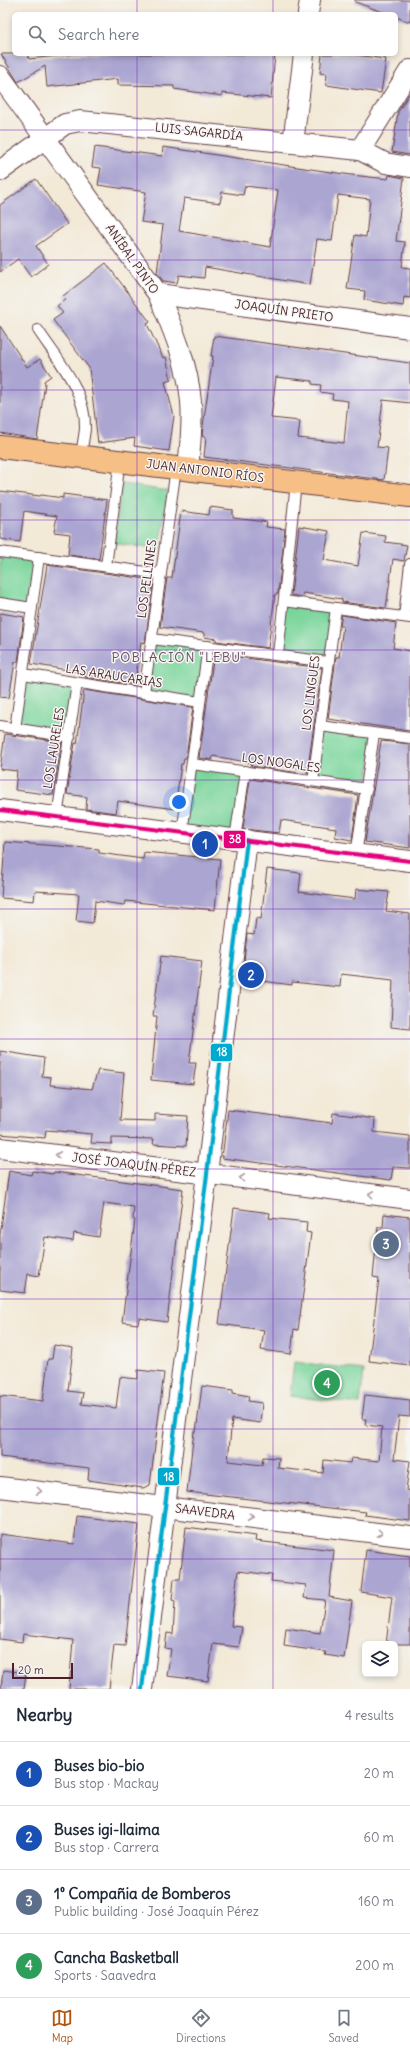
<!DOCTYPE html>
<meta charset="utf-8">
<style>
:root{--surface:#fff;--page:#f2f2f3;--text:#1f2937;--muted:#747a83;--line:#e0e1e3;--accent:#b45309}
body{margin:0;font-family:Delius,sans-serif;background:var(--page);color:var(--text)}
.controls{position:absolute;right:12px;bottom:12px;display:grid;overflow:hidden;border-radius:6px;box-shadow:0 2px 6px #0003}
.controls button{width:36px;height:36px;display:grid;place-items:center;padding:0;border:0;border-bottom:1px solid var(--line);background:var(--surface);color:var(--text);font:20px sans-serif}
.scale{position:absolute;left:12px;bottom:10px;width:61px;box-sizing:border-box;padding-left:4px;border:2px solid #4a1f2b;border-top:0;font-size:11px;line-height:14px;white-space:nowrap;color:#4a1f2b;-webkit-text-stroke:3px #f6f6f2;paint-order:stroke}
.you{position:absolute;left:179px;top:802px;width:14px;height:14px;margin:-10px;border:3px solid #fff;border-radius:50%;background:#1a73e8;box-shadow:0 0 0 6px #1a73e833}
.badge{display:grid;place-items:center;width:26px;height:26px;border-radius:50%;background:var(--accent);color:#fff;font-size:13px;font-weight:700}
.pin{position:absolute;translate:-50% -50%;border:2px solid #fff;box-shadow:0 1px 4px #0006}
.list{margin:0;padding:0;list-style:none}
h2{display:flex;justify-content:space-between;align-items:center;height:52px;margin:0;padding:0 16px;font-size:17px}
h2 small{font-size:13px;font-weight:400;color:var(--muted)}
.list li{display:grid;grid-template-columns:26px 1fr auto;gap:12px;align-items:center;box-sizing:border-box;height:64px;padding:0 16px;border-top:1px solid var(--line)}
.list b{display:block;font-size:15px;white-space:nowrap}
.list p{margin:0;font-size:13px;white-space:nowrap;color:var(--muted)}
.list em{font-size:13px;font-style:normal;color:var(--muted)}
.icon{flex:none;width:22px;height:22px;fill:none;stroke:currentColor;stroke-width:2;stroke-linecap:round;stroke-linejoin:round}
.map{position:relative;flex:none;width:410px;height:1689px;overflow:hidden}
.search{position:absolute;background:var(--surface);box-shadow:0 2px 6px #0003;left:12px;right:12px;top:12px;height:44px;display:flex;align-items:center;gap:10px;box-sizing:border-box;padding:0 14px;border-radius:6px;color:var(--muted);font-size:15px}
.sheet{height:308px;background:var(--surface)}
nav{display:flex;justify-content:space-around;align-items:center;box-sizing:border-box;height:56px;border-top:1px solid var(--line);background:var(--surface);font-size:11px;color:var(--muted)}
nav a{display:grid;justify-items:center;gap:2px}
nav .on{color:var(--accent)}
.map>svg:first-child{display:block}
.green{fill:#7ad59b;stroke:#627a63}
.building{fill:#aba5d1;fill-rule:evenodd}
.lines{fill:none;stroke-linecap:round;stroke-linejoin:round}
.service-casing{stroke:#633d45;stroke-width:12}
.minor-casing{stroke:#633d45;stroke-width:22}
.primary-casing{stroke:#633d45;stroke-width:24}
.service{stroke:#fff;stroke-width:10}
.minor{stroke:#fff;stroke-width:20}
.primary{stroke:#f5bf86;stroke-width:22}
.bus-1-casing{stroke:#f6f6f2;stroke-width:7}
.bus-2-casing{stroke:#f6f6f2;stroke-width:7}
.bus-1{stroke:#00a9ce;stroke-width:4}
.bus-2{stroke:#e5007d;stroke-width:4}
.oneway{stroke:#ae9aa0}
.grid{fill:none;stroke:#7b2cbf;stroke-width:1;stroke-opacity:0.55}
.labels{text-anchor:middle;stroke-width:3;stroke-linejoin:round;paint-order:stroke}
.street-label{font-size:12px;fill:#4a1f2b;stroke:#f6f6f2}
.neighbourhood-label{font-size:13px;letter-spacing:1px;fill:#6c4e65;stroke:#f6f6f2}
.line-badge{stroke:#f6f6f2;stroke-width:1.5}
.badge-label{font-size:11px;text-anchor:middle;font-weight:bold;fill:#fff}
</style>
<div class="map">
<svg width="410" height="1689" viewBox="0 0 410 1689">
<rect width="100%" height="100%" fill="#f6f6f2"/>
<filter id="ink" filterUnits="userSpaceOnUse"><feTurbulence type="fractalNoise" baseFrequency=".025" numOctaves="2"/><feDisplacementMap in="SourceGraphic" scale="8" xChannelSelector="R" yChannelSelector="G"/><feConvolveMatrix kernelMatrix="1 2 1 2 8 2 1 2 1" color-interpolation-filters="sRGB"/></filter>
<filter id="wash" filterUnits="userSpaceOnUse"><feTurbulence type="fractalNoise" baseFrequency=".012" numOctaves="4" result="noise"/><feDisplacementMap in="SourceGraphic" scale="16" xChannelSelector="R" yChannelSelector="G"/><feGaussianBlur stdDeviation="0.9" result="paint"/><feColorMatrix in="noise" values="0 0 0 0 0 0 0 0 0 0 0 0 0 0 0 0 0 1.4 0 .05"/><feComposite in="paint" operator="in"/></filter>
<g filter="url(#wash)">
<rect width="100%" height="100%" fill="#f3e9d7"/>
<g class="green">
<path d="M122,484L168,491L159,550L113,543Z"/>
<path d="M0,552L39,557L32,608L0,603Z"/>
<path d="M284,601L336,608L328,662L278,655Z"/>
<path d="M152,639L208,646L200,702L144,693Z"/>
<path d="M23,674L77,683L70,737L15,729Z"/>
<path d="M320,726L374,734L367,789L313,781Z"/>
<path d="M192,764L245,771L235,839L182,833Z"/>
<path d="M294,1362L364,1370L360,1404L290,1396Z"/>
</g>
<g id="blocks">
<g class="building">
<path d="M355,0H410V22L396,17V14H388L355,2Z"/>
<path d="M1,54H27L29,59L75,54H275L271,98L222,93V96L174,89V86L118,85V79L47,87L45,66L18,82Z"/>
<path d="M322,54H347L386,59L381,93L326,85L327,74L320,73Z"/>
<path d="M409,94H410V155L392,152L398,112Z"/>
<path d="M95,147L162,156L163,147L351,175L388,179L389,175L404,178L396,241L405,242L402,267L410,268V298L404,297L403,306L364,300L365,291L347,289L355,235L366,237L370,199L338,195L332,241L317,239L310,285L205,267L204,278L179,275L177,283L163,281L157,273L163,225L141,222L146,192L98,185L101,168L92,167ZM245,186L278,190L270,247L179,231L184,198L220,203L222,192L243,195Z"/>
<path d="M36,179L67,224L36,246L48,264L31,277L18,259L0,272V205Z"/>
<path d="M106,263L150,322L147,324L163,358L166,357L171,380L165,382L174,416L169,451L134,446L135,438L98,443L89,368L53,320L63,313L57,306L66,299L63,296Z"/>
<path d="M0,326L27,367L40,359L51,376L44,381L45,383L37,439L0,433Z"/>
<path d="M214,336L410,363V403L383,400L377,447L388,448L384,480L204,457L206,437L202,436L203,426L213,356H211ZM276,377L312,381V384L321,385L320,392L333,394L332,399L348,401L344,443L298,438L300,421L271,418Z"/>
<path d="M0,491L40,496L41,495L63,498V494L107,500L99,559L68,555L70,534L54,532L57,516L24,511L20,542L0,539Z"/>
<path d="M210,507L233,510V518L267,522L266,527L285,529L278,594H275L268,648L216,641V639L204,637V633L160,627L167,578H172L181,511L209,515Z"/>
<path d="M299,526L329,531L324,560L358,566L363,533L386,536L385,542L407,545L404,561L393,559L386,608L342,602V599L303,593L302,597L291,595Z"/>
<path d="M47,565L154,580L145,643L141,642L135,685L85,677L86,673L31,664Z"/>
<path d="M0,613L24,617L18,662H15L9,698L0,697Z"/>
<path d="M342,615L396,623L393,648L410,651V731L328,719L336,657H339L343,626H340Z"/>
<path d="M214,654L322,668L307,774L251,766L252,763L213,756L212,760L199,758Z"/>
<path d="M84,690L193,707L186,758H184L183,764H181L175,809L118,801L116,813L86,809L87,797L67,794L75,743L77,744Z"/>
<path d="M5,734L62,742L53,795L15,790L17,771L0,769Z"/>
<path d="M381,741L410,744V848L365,842Z"/>
<path d="M250,779L358,795L352,840L335,837L336,828L281,820L279,833L243,829Z"/>
<path d="M5,842L99,849V853L143,859L144,852L220,859L215,910L125,901L124,905L95,901L93,923L76,921L79,894L35,891L34,901L1,898Z"/>
<path d="M267,869L301,873L299,892L355,899L356,889L389,892L386,911L410,914V1029L391,1027L393,980L341,974L340,987L292,982V985L247,979L249,961H244L247,934L254,935L256,918L261,919Z"/>
<path d="M161,956L202,961L189,1063H196L193,1084L151,1080L157,1016H153Z"/>
<path d="M0,1051L44,1058L42,1076L51,1077L50,1085L92,1089L98,1070L124,1073L120,1120L155,1121V1114L188,1116L186,1146L153,1144L154,1139L112,1138V1144L91,1143L92,1134L46,1130L45,1138L0,1134Z"/>
<path d="M228,1110L332,1123L333,1113L375,1119L374,1132L410,1136V1168L393,1167L391,1180L222,1158Z"/>
<path d="M9,1171L31,1175L32,1171L53,1174L54,1172L183,1189L167,1322L139,1318L138,1324L122,1322L135,1220L133,1219L134,1207L104,1203L99,1237L74,1233L73,1241L45,1237L39,1276L28,1274L25,1293L0,1290V1235Z"/>
<path d="M234,1208L270,1213L269,1218L307,1222L306,1232L311,1233L306,1272L298,1330L294,1329L291,1354L261,1350L264,1330L219,1324Z"/>
<path d="M384,1214L410,1217V1366L369,1361L379,1278L373,1277L378,1227H383Z"/>
<path d="M54,1345L73,1348L68,1391L83,1393L81,1404L116,1408L120,1377L138,1379V1370L164,1373L150,1485L143,1488L88,1480L89,1468L0,1457V1396L43,1401L48,1359H52Z"/>
<path d="M202,1386L233,1390V1393L249,1396L248,1401L262,1403L260,1423L232,1419L228,1461L262,1465L263,1457L279,1458L278,1468L323,1473L324,1460L350,1463L351,1458L379,1461L382,1427L365,1425L366,1419H362L365,1395L410,1400V1417L399,1416L394,1459L410,1461L406,1490L410,1491V1521L365,1515L366,1512L187,1492L194,1431L196,1432Z"/>
<path d="M77,1516L139,1524L125,1646L114,1645L109,1689H69L73,1640L23,1634L22,1642L0,1639V1534L74,1544Z"/>
<path d="M186,1527L256,1536L255,1541L334,1550L329,1597L352,1601L344,1658L325,1655L326,1652L284,1646L286,1628L320,1633L325,1600L304,1598L306,1585L271,1581L272,1575L238,1571L231,1626L242,1627L239,1647L213,1644L208,1681L167,1676L171,1649L165,1648L167,1633L173,1634L175,1601L172,1600L174,1579H180Z"/>
<path d="M366,1550L410,1556V1644H386L392,1597L361,1592Z"/>
<path d="M3,1670L26,1673L24,1689H1Z"/>
</g>
</g>
</g>
<g filter="url(#ink)">
<use href="#blocks" fill-opacity="0" stroke="#633d45" stroke-width="1"/>
<g class="lines">
<defs>
<g id="service">
<path d="M38,330C57,359 87,392 85,429C84,438 82,447 81,456"/>
<path d="M0,552L161,574"/>
<path d="M106,566L120,461"/>
<path d="M284,601L410,618"/>
<path d="M0,603L32,608"/>
<path d="M404,617L410,564"/>
<path d="M152,639L328,662"/>
<path d="M278,655L296,482"/>
<path d="M23,674L200,702"/>
<path d="M144,693L176,468"/>
<path d="M0,726L70,737"/>
<path d="M320,726L410,738"/>
<path d="M15,729L39,557"/>
<path d="M192,764L367,789"/>
<path d="M313,781L336,608"/>
<path d="M57,817L77,683"/>
<path d="M182,833L208,646"/>
<path d="M235,839L245,771"/>
<path d="M356,855L374,734"/>
</g>
<g id="minor">
<path d="M308,14L310,0"/>
<path d="M0,76L158,294C173,329 188,364 191,402C193,424 190,447 188,469"/>
<path d="M293,143L304,54"/>
<path d="M360,150L410,70"/>
<path d="M0,171L65,124L80,121L360,150L385,163L410,167"/>
<path d="M158,294L410,328"/>
<path d="M0,810L410,861"/>
<path d="M0,1148L410,1199"/>
<path d="M0,1487L410,1537"/>
<path d="M142,1689L207,1174L247,840"/>
</g>
<path id="primary" d="M0,447L410,496"/>
</defs>
<use href="#service" class="service-casing"/>
<use href="#minor" class="minor-casing"/>
<use href="#primary" class="primary-casing"/>
<use href="#service" class="service"/>
<use href="#minor" class="minor"/>
<use href="#primary" class="primary"/>
<defs>
<path id="bus-1" d="M142,1689L207,1174L247,840"/>
<path id="bus-2" d="M0,810L410,861"/>
</defs>
<use href="#bus-1" class="bus-1-casing"/>
<use href="#bus-2" class="bus-2-casing"/>
<use href="#bus-1" class="bus-1"/>
<use href="#bus-2" class="bus-2"/>
</g>
<defs><path id="oneway-chevron" d="M-2-3.5L2.5 0L-2 3.5" fill="none" stroke-width="1.6" stroke-linecap="round" stroke-linejoin="round"/></defs>
<g class="oneway">
<use href="#oneway-chevron" transform="translate(58 1155) rotate(-173)"/>
<use href="#oneway-chevron" transform="translate(242 1178) rotate(-173)"/>
<use href="#oneway-chevron" transform="translate(371 1194) rotate(-173)"/>
<use href="#oneway-chevron" transform="translate(39 1491) rotate(7)"/>
<use href="#oneway-chevron" transform="translate(251 1517) rotate(7)"/>
<use href="#oneway-chevron" transform="translate(380 1533) rotate(7)"/>
</g>
</g>
<path class="grid" d="M137,0V14M273,0V14M137,54V1689M273,54V1689M0,130H410M0,260H410M0,390H410M0,520H410M0,650H410M0,780H410M0,909H410M0,1039H410M0,1169H410M0,1299H410M0,1429H410M0,1559H410"/>
<g class="labels">
<g class="street-label">
<text transform="translate(199 132) rotate(6)" y="4">LUIS SAGARDÍA</text>
<text transform="translate(132 259) rotate(55)" y="4">ANÍBAL PINTO</text>
<text transform="translate(284 311) rotate(8)" y="4">JOAQUÍN PRIETO</text>
<text transform="translate(205 471) rotate(7)" y="4">JUAN ANTONIO RÍOS</text>
<text transform="translate(147 579) rotate(-82)" y="4">LOS PELLINES</text>
<text transform="translate(114 676) rotate(9)" y="4">LAS ARAUCARIAS</text>
<text transform="translate(311 693) rotate(-83)" y="4">LOS LINGUES</text>
<text transform="translate(54 748) rotate(-81)" y="4">LOS LAURELES</text>
<text transform="translate(281 763) rotate(8)" y="4">LOS NOGALES</text>
<text transform="translate(134 1165) rotate(7)" y="4">JOSÉ JOAQUÍN PÉREZ</text>
<text transform="translate(205 1512) rotate(7)" y="4">SAAVEDRA</text>
</g>
<g class="neighbourhood-label">
<text x="179" y="662">POBLACIÓN "LEBU"</text>
</g>
</g>
<g class="line-badge">
<rect x="223" y="830" width="23" height="19" rx="4" fill="#e5007d"/>
<rect x="210" y="1043" width="23" height="19" rx="4" fill="#00a9ce"/>
<rect x="157" y="1467" width="23" height="19" rx="4" fill="#00a9ce"/>
</g>
<g class="badge-label">
<text x="235" y="843">38</text>
<text x="222" y="1056">18</text>
<text x="169" y="1481">18</text>
</g>
</svg>
<div class="controls">
<button><svg class="icon" aria-label="layers" viewBox="0 0 24 24"><path d="M12 4l9 5-9 5-9-5zM3 14l9 5 9-5"/></svg></button>
</div>
<div class="scale">20 m</div>
<div class="you"></div>
<div class="pin badge" style="left:205px;top:844px;background:#1a4fb4">1</div>
<div class="pin badge" style="left:251px;top:975px;background:#1a4fb4">2</div>
<div class="pin badge" style="left:386px;top:1244px;background:#5c6f8a">3</div>
<div class="pin badge" style="left:327px;top:1383px;background:#2e9e5b">4</div>
<div class="search"><svg class="icon" aria-label="search" viewBox="0 0 24 24"><circle cx="10" cy="10" r="6"/><path d="M15 15l6 6"/></svg>Search here</div>
</div>
<section class="sheet">
<h2>Nearby<small>4 results</small></h2>
<ul class="list">
<li><span class="badge" style="background:#1a4fb4">1</span><div><b>Buses bio-bio</b><p>Bus stop · Mackay</p></div><em>20 m</em></li>
<li><span class="badge" style="background:#1a4fb4">2</span><div><b>Buses igi-llaima</b><p>Bus stop · Carrera</p></div><em>60 m</em></li>
<li><span class="badge" style="background:#5c6f8a">3</span><div><b>1° Compañia de Bomberos</b><p>Public building · José Joaquín Pérez</p></div><em>160 m</em></li>
<li><span class="badge" style="background:#2e9e5b">4</span><div><b>Cancha Basketball</b><p>Sports · Saavedra</p></div><em>200 m</em></li>
</ul>
</section>
<nav>
<a class="on"><svg class="icon" aria-label="map" viewBox="0 0 24 24"><path d="M3 6l6-2 6 2 6-2v14l-6 2-6-2-6 2zM9 4v14M15 6v14"/></svg>Map</a>
<a><svg class="icon" aria-label="directions" viewBox="0 0 24 24"><path d="M12 3l9 9-9 9-9-9zM9 14v-3h6M13 9l2 2-2 2"/></svg>Directions</a>
<a><svg class="icon" aria-label="saved" viewBox="0 0 24 24"><path d="M7 4h10v16l-5-4-5 4z"/></svg>Saved</a>
</nav>
